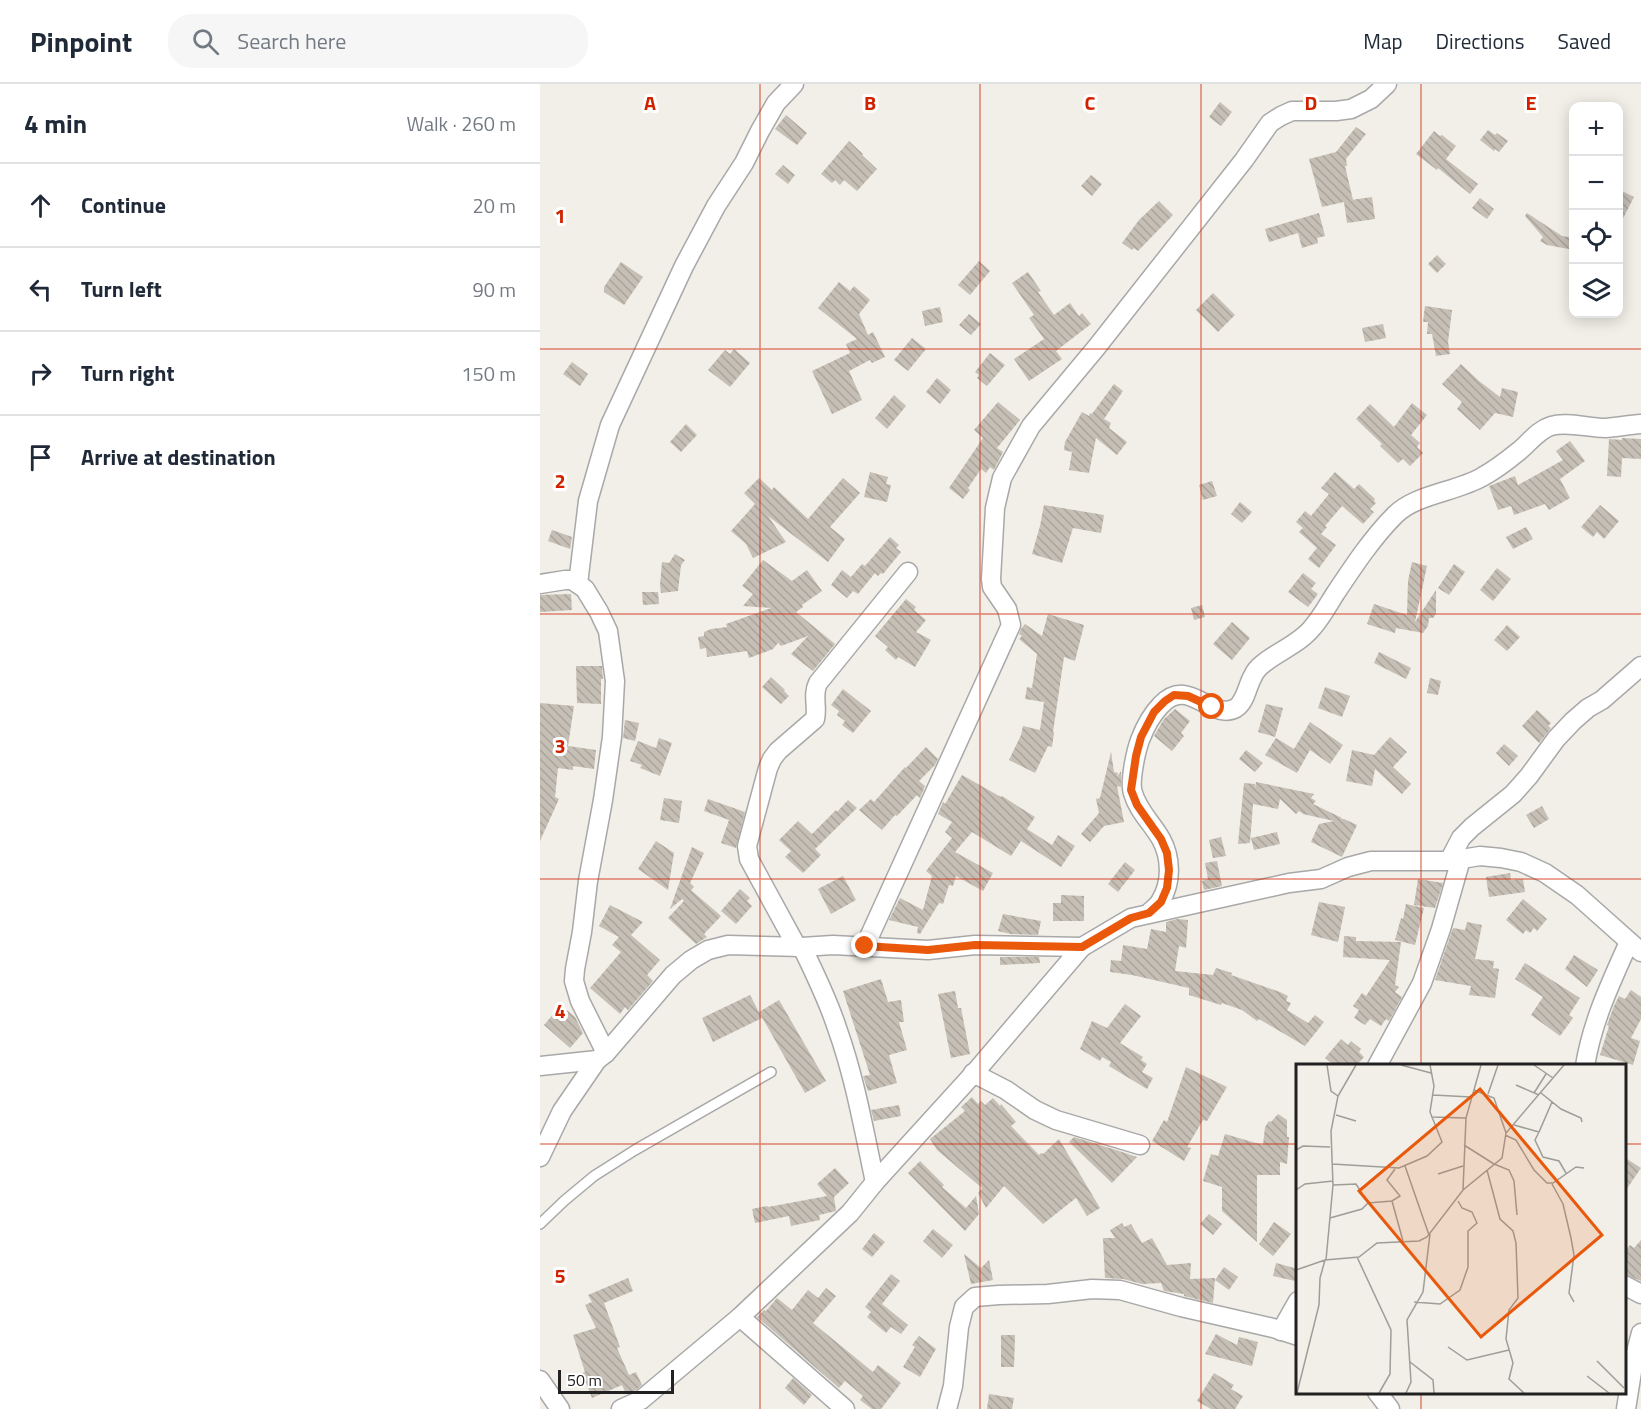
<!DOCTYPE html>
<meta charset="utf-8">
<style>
:root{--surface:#fff;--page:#f6f6f7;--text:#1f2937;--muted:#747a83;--line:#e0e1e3}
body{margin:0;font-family:"Titillium Web",sans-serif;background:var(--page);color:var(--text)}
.controls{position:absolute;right:18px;top:18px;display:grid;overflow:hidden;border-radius:12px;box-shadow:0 3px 15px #0003}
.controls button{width:54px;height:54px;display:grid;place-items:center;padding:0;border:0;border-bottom:2px solid var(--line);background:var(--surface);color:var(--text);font:30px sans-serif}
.scale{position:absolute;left:18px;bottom:15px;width:116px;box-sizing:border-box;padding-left:6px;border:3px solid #212121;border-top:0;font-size:16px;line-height:21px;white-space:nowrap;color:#212121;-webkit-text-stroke:4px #fff;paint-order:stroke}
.stop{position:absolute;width:18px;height:18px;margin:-14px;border:4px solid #ea580c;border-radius:50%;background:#fff}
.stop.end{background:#ea580c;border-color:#fff;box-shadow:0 2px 6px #0008}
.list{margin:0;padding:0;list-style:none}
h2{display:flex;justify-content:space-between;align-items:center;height:78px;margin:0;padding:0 24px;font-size:26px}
h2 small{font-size:20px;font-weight:400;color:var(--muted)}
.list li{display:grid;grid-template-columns:39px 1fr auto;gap:18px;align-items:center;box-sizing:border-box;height:84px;padding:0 24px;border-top:2px solid var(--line)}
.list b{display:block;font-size:22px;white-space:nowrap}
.list em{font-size:20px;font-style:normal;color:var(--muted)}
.icon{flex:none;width:33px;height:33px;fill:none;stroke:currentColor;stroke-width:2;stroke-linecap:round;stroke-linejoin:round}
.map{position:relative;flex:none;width:1101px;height:1325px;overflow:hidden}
header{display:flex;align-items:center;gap:36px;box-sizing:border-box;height:84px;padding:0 30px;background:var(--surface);border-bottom:2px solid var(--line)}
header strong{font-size:28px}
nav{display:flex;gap:33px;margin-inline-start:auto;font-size:21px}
.search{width:420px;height:54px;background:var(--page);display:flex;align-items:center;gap:15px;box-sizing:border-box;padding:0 21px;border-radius:24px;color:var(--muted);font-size:22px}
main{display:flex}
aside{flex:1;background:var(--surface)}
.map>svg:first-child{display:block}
.building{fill:url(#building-back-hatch)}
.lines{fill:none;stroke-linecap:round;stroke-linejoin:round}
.lane-casing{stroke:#a8a8a8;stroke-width:12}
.street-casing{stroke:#a8a8a8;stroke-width:21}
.lane{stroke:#fff;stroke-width:9}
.street{stroke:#fff;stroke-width:18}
.route{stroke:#ea580c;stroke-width:8}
.grid{fill:none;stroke:#d12200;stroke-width:1.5;stroke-opacity:0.55}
.inset-road{fill:none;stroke:#9e9d98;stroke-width:1.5}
.view{fill:#e8590c;fill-opacity:0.15;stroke:#e8590c;stroke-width:3}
.inset-edge{fill:none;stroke:#212121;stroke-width:3}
.grid-label{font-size:20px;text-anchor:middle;font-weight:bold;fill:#d12200;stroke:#fff;stroke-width:6;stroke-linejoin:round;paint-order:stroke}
</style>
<header>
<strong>Pinpoint</strong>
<div class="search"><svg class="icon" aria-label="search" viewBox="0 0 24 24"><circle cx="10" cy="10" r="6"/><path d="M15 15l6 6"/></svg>Search here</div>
<nav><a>Map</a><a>Directions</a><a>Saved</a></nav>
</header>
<main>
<aside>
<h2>4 min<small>Walk · 260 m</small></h2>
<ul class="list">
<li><svg class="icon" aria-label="ahead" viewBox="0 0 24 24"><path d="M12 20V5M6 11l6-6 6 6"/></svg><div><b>Continue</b></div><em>20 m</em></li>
<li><svg class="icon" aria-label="left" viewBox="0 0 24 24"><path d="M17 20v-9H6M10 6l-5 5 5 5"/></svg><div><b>Turn left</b></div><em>90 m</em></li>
<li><svg class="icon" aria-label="right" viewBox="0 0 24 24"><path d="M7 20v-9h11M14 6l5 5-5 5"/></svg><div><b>Turn right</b></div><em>150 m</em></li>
<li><svg class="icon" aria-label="arrive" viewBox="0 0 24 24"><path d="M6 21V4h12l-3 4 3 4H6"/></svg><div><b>Arrive at destination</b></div></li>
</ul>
</aside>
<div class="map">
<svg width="1101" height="1325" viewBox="0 0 1101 1325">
<defs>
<pattern id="building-back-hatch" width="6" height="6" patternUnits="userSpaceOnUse" patternTransform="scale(1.5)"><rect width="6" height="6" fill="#c6bfb6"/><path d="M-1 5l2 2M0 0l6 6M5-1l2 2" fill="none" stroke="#aaa49c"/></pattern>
</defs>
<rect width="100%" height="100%" fill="#f1efe7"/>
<g class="building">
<path d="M680,18L692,28L681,42L669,33Z"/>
<path d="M246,31L267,49L257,61L235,45Z"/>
<path d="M816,43L826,50L806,75L807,82H805L813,116H811L832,113L835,135L807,139L804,118L782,123L769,75L796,68Z"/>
<path d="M948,46L955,51L957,49L968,57L959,68L955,65L954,67L940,56Z"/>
<path d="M894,47L900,52L902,51L916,62L906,75L938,100L930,110L898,84L897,86L876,70Z"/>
<path d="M309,57L323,70L322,71L337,85L317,107L304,96L300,101L295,96L292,99L281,90Z"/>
<path d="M243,81L255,91L248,100L235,90Z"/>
<path d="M551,91L562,100L552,112L541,102Z"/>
<path d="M1078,105L1094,113L1078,144Z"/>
<path d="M940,114L954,125L947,135L932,124Z"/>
<path d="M619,117L633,131L598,167L594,164L592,166L582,159L599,136Z"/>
<path d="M779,129L785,152L777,154L778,159L762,164L758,149L729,158L725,145Z"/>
<path d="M987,129L1022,152L1034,154V166L1007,161L1000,157L1003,153L985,132Z"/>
<path d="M897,171L906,180L897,189L888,180Z"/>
<path d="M439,177L450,187L430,211L418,201Z"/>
<path d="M81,178L103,193L84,221L64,208V203Z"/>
<path d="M488,188L501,207L498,208L514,231L530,219L539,232L542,229L551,240L516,267L522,275L489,297L474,275L504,255L489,234L494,231L472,199Z"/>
<path d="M299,198L310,207L314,202L330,216L319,230L328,251L333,248L345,273L332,279L330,276L309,287L322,316L292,330L272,287L310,269L306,260L317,255L278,224Z"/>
<path d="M673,209L695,231L678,248L656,226Z"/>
<path d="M885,222L912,226L908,258L910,270L896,272L892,250H887L888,238H883Z"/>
<path d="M400,223L403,238L385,242L382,227Z"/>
<path d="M429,230L441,240L431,251L419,241Z"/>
<path d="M843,240L846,254L825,258L822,244Z"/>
<path d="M372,254L386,265L368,287L354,276Z"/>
<path d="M194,265L210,279L190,303L168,286L185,266L190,270Z"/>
<path d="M450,269L465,281L447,302L437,294L439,291L435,288Z"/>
<path d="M32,278L48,290L40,302L23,290Z"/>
<path d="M921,280L939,297L960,313L962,304L978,308L973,333L955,329L940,346L917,325L922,318L902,300Z"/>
<path d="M397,294L411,306L400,320L386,308Z"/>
<path d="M574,300L583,307L564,335L571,339L569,344L587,358L577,371L556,354L549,389L529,386L532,368L524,366L525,358L542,328L549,332L550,329L552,330Z"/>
<path d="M354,311L366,322L347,345L335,334Z"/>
<path d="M458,318L480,336L457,364L463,368L454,386L450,383L446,389L441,385L428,404L430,406L423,415L409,404L443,354L434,346Z"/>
<path d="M872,319L887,331L871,351L880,359L877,363L883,369L870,382L863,375L858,379L840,362L842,360L816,335L830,320L854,343Z"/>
<path d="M146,340L157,351L141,368L130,358Z"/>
<path d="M1082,354L1101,355V375L1082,374L1081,393L1067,392L1069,355L1082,356Z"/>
<path d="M1030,357L1045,377L1020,395L1030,414L1009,426L1005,420L974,431L971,422L958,426L949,402L975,392L978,401L1023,376L1016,367Z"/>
<path d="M330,388L348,393L346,400L351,401L347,418L324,413Z"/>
<path d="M795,388L814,405L819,400L835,415L834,417L836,419L830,425L834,428L823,440L802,422L785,442L787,443L781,450L796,461L779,484L768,475L777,464L759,448L763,444L756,438L765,427L771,432L789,410L781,404Z"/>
<path d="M219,394L232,406L234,403L268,435L303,394L320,409L290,443L305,455L288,478L228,432L246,458L213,474L206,460L191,447L215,420L204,409Z"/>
<path d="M672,397L677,412L663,416L659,401Z"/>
<path d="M700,418L712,428L702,439L691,430Z"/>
<path d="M504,421L564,431L561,449L533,444L522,479L492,470L500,442Z"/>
<path d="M1060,421L1079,437L1064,455L1057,448L1053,453L1041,443Z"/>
<path d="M986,443L993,455L973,465L966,453Z"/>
<path d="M12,446L32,453L30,465L8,457Z"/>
<path d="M350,453L359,461L356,464L361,468L343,490L341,489L338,492L335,489L318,510L313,507L307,514L291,501L302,486L311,493L322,480L325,482Z"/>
<path d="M135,470L145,476L141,481L138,507L121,509L120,501L122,478L129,479Z"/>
<path d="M223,476L252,497L267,486L282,507L262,521L263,523L256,528L295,560L273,587L251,570L268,552L241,562L238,559L233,565L209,574L207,567L167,573L166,564L160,565L158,553L164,552V548L171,545L187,543L186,540L231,524L203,522L213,510L202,502Z"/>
<path d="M872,478L887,482L875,538L896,506V530L893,534H889L888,542L883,549L856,544L855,549L827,540L834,520L867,531L868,497Z"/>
<path d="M914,480L925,488L909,511L898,504Z"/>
<path d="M957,484L971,495L953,517L940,506Z"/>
<path d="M763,489L776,499L771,505L778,510L768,523L748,508Z"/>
<path d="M102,508H118L119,520L103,521Z"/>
<path d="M31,510L32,526L0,528V511Z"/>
<path d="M366,515L376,523L374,526L386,536L376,548L391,556L375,583L358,573L356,576L345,566L348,563L335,552Z"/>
<path d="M662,521L665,533L654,536L651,524Z"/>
<path d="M508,530L544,541L535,577L524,573L513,648L514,649L512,663L508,662L495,689L469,676L481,651L483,642L500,646L504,618L485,615L487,603L492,604L497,570L479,555L482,552L479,550L481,545L485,540L502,552Z"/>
<path d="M692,538L710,554L692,576L673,560Z"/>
<path d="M967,541L980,553L967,567L954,556Z"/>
<path d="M839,568L871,584L866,595L834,579Z"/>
<path d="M36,582H62L63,595H61V620L37,619Z"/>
<path d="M231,593L245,606L244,607L249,612L241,620L222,603Z"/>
<path d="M890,594L901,597L898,611L887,609Z"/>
<path d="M785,603L810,612L802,633L778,624Z"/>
<path d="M303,605L331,627L313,649L302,641L305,637L297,631L299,627L291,621Z"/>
<path d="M0,619L34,622L28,662L56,666L54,685L33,682V686L18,684L15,713L19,715L0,757Z"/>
<path d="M726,620L743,624L735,653L718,648Z"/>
<path d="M635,625L650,637L641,649L644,652L632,667L614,652L624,635Z"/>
<path d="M997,626L1011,639L1008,642L1011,644L999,659L982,642Z"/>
<path d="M85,636L99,639L95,657L83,654Z"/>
<path d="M770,638L803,661L790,680L770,666L757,689L725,671L736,654L754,665Z"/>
<path d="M850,653L867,668L853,683L871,700L862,710L835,685L832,702L806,697L812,666L834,671Z"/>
<path d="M119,654L132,659L120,692L100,684L102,681L90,677L98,657L116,664Z"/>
<path d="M964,660L978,672L969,682L956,669Z"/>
<path d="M386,663L398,675L395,681L379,697L385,702L380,714L377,711L357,732L355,731L342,746L319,726L331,715L334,718L365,683L366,684Z"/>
<path d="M706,666L723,679L715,688L699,675Z"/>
<path d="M571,668L574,688L578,689L577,693L581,687V703L577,702L584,738L564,742L550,758L541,750L559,729L556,715L560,714Z"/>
<path d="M422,691L461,713L462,712L495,733L487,745L512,761L518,751L535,762L521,783L481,757L471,772L432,748L415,768L453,789L443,807L416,792L413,802L409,801L403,820L399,819L380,850L377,849L378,843L349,836L360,814L383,826L392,792L386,787L412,754L405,748L412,738L398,730L403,718L405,720Z"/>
<path d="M716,698L774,710L771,714L776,717L773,720L802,734L801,735H804L817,741L802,773L771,758L779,740L794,737L763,730L759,727L756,730L740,715L738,725L713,720L710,759L698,760L704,699L715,700V705Z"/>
<path d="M124,714L142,717L139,739L120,736Z"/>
<path d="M168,715L205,728L196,764L181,759L189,736L164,727Z"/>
<path d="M308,716L317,724L275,765L281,771L263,789L245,773L251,767L239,756L258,737L272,750L296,726L297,728Z"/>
<path d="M1002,722L1009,735L994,744L986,731Z"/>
<path d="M737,748L740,760L714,766L711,754Z"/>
<path d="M681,753L686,772L673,774L669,756Z"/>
<path d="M116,757L134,769L128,806L98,785Z"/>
<path d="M152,763L164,769L150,799L154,803L151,806L181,832L164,850L167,853L156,860L128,834L144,817L142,815L130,825Z"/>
<path d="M677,777L682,802L664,806L662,797L668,795L665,779Z"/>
<path d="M585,778L595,786L578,808L568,800Z"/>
<path d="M970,789L971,796L983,795L985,808L949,813L946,793Z"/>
<path d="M303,792L316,816L291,830L278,805Z"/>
<path d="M878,795L903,799L895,824L874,821Z"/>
<path d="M200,805L210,814L207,817L212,822L196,840L181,827Z"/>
<path d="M521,811L544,812V837H513V819H521Z"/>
<path d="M983,815L1007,835L997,847L994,844L990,849L986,846L983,850L966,836Z"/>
<path d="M779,818L805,823L798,858L771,851Z"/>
<path d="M866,820L884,824L875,861L855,856L861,834L863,835Z"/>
<path d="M70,821L103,838L91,851L120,876L107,891L113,897L88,926L85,923L80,930L50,904L81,868L72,861L79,853L59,842Z"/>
<path d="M463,830L501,837L498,851L471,850L458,847Z"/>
<path d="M637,835L648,836L646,864L639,862L635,887L673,891L676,884L692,889L691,891L740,908L748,912L746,917L751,919L747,926L768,939L775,931L784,938L765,962L719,935L717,937L702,926L682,919L681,921L649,911V904L592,891L570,888L571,876L581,877L583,861L607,865L611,845L626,848V838Z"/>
<path d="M927,838L942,841L935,875L954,877L953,884L959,885L955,914L929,911L931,902L895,896L913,844L925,846Z"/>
<path d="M804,852L816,853V857L861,858L855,901L859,903L855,908L862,913L849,937L846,935L841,942L830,935L825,941L814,934L819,926L813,922L822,909L826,912L850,876L803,873Z"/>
<path d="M1034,871L1058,886L1047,903L1025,885Z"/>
<path d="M460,873H499L500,879L460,881Z"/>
<path d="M985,879L1040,914L1029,931L1033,934L1020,952L991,931L1003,913L975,895Z"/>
<path d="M341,895L348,918L361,916L364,938H359L367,966L349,971L357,999L328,1007L323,992L330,991L303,907Z"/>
<path d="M1091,906L1101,913V935L1091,954L1100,957L1093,981L1060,971L1069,942L1067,941L1074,922L1079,912L1085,915Z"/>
<path d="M415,907L418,924H421L430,970L411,974L398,910Z"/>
<path d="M210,911L222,934L173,958L162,934Z"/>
<path d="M239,916L286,997L265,1009L219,928Z"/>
<path d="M585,920L601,932L580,959L603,973L601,976L607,980L602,988L613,994L607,1005L569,982L571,978L562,973L560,977L540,965L552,937L567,944Z"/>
<path d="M21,921L35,933L43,949L30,964L4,941Z"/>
<path d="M801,955L808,961L811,957L821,965L819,968L824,973L817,981H794L785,974Z"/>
<path d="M646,983L687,1003L667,1037L663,1036L647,1063L651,1064L644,1077L612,1057L624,1036L627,1038Z"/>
<path d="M432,1013L438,1020L441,1017L445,1021L453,1014L460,1022L461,1020L476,1038L471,1042L499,1071L501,1069L503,1070L519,1055L560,1124L547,1132L536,1114L503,1140L464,1102L446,1124L438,1109L442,1104L397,1066L390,1055L425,1027L421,1023Z"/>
<path d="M359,1021L361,1032L334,1037L331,1026Z"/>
<path d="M738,1030L747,1036V1053H749L747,1080L740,1078V1091H717V1158L682,1127V1103L663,1097L671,1070L678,1072L685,1050L723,1061L725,1043L729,1037L731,1038Z"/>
<path d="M534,1053L576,1066L597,1073L572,1099L529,1058Z"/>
<path d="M1084,1073L1101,1084L1084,1109Z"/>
<path d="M380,1077L404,1101L402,1103L426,1124L436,1112L439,1130L425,1147L368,1089Z"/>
<path d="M295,1084L309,1099L294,1113L296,1127L279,1131L280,1136L251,1142L249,1132L215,1139L212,1125L227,1122L228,1123L287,1112L277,1100Z"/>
<path d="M669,1130L682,1140L673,1151L660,1140Z"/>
<path d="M734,1138L751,1150L733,1172L719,1160Z"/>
<path d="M582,1139L584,1143L591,1140L602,1159L612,1154L627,1181L651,1179L650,1195L675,1194L673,1219L644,1212V1210L624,1207L621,1199L602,1200L583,1195L565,1194L563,1154H575L570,1146Z"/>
<path d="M393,1145L413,1161L402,1174L383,1157Z"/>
<path d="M334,1149L345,1158L332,1173L322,1165Z"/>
<path d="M1101,1156V1197L1084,1190V1168L1090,1161L1094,1164Z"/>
<path d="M424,1170L441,1184L449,1176L453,1196L431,1200Z"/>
<path d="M736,1179L758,1185L755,1197L733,1192Z"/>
<path d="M684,1183L698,1193L689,1206L675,1196Z"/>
<path d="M351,1190L360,1197L342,1220L368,1241L361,1250L351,1243L346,1249L327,1233L331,1228L325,1223Z"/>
<path d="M88,1194L93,1207L64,1219L80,1263L77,1264L89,1291L96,1288L102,1301L96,1306L86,1310L82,1301L52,1314L42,1289L45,1288L33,1251L56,1244L45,1221L52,1218L48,1211Z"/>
<path d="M286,1204L296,1212L273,1239L333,1288L338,1281L361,1299L341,1325H332L320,1316L323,1312L305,1297L299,1304L217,1233L224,1226L226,1227L237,1214L252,1226L268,1206L278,1214Z"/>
<path d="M676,1250L697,1261L699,1253L718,1258L712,1282L665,1270Z"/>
<path d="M461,1251H475L474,1283H461Z"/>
<path d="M379,1252L396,1265L380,1293L363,1283L375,1263L372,1261Z"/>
<path d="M674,1289L694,1301L691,1305L703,1312L695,1325H671L657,1317Z"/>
<path d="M253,1294L272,1311L264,1321L245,1304Z"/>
<path d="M449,1310L474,1314L472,1325H447Z"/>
</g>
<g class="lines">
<defs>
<path id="lane" d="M0,1140L24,1117L54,1092L95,1066L231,988"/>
<g id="street">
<path d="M0,500L25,496H32L38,500L45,505L59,528L68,547L75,597L72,653L63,716L48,797L42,848L35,885L34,897L40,917L66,969"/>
<path d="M38,500L48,417L70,341L144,182L176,122L204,79L220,47L236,19L254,0"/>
<path d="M909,777L921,754L932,743L973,710L989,692L1016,655L1033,637L1048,624L1062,616L1101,582"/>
<path d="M609,829C613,825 619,821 621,816C632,798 631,773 621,755C612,739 598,727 593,709C589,698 596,667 600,656C605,643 612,630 621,621C649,591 671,638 696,624C706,617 707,602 713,592C715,587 720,582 724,579C739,567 760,559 772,544C781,534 788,521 795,510C813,483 832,454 855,431C876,410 916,408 942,393C955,386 968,376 979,367C989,359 998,346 1011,342C1027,337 1048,344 1065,344C1077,343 1089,341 1101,340"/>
<path d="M325,862L471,541L467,525L452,503L451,495L455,424L462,394L491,342L556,264L704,76L730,39L741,32L752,27H796L811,25L831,15L847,0"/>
<path d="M257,863L209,775L207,762L228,684L232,675L238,667L275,635C278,623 272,611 278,599L368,488"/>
<path d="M262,863C275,890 288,916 297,944C315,994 324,1047 335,1098"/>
<path d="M0,982L57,976L66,969L133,891L151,876L168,866L188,861L262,863L293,861L388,866L435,861L542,863L591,834L749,799L781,795L808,783L831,777H909L940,772L961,774L981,778L1005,789L1037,811L1101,868"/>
<path d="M837,982L882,899L901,845L921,775"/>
<path d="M1045,982C1052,938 1071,898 1089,858"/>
<path d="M433,989L466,1006L495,1026L516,1036L600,1061"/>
<path d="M0,1073L22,1027L57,976"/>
<path d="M1084,1201L1101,1210"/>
<path d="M200,1233L305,1325"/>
<path d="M741,1247L758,1217"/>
<path d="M0,1296L20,1325"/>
<path d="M837,1308L850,1325"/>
<path d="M81,1325L101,1316L200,1233L310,1129L335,1098L436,987L542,863"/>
<path d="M407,1325L413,1302L419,1243L424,1223L435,1213L459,1211L508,1210L552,1205L580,1206L641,1223L733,1244L758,1252"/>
<path d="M1086,1325L1094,1275L1101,1249"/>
</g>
</defs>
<use href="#lane" class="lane-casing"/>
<use href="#street" class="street-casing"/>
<use href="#lane" class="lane"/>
<use href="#street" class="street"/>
</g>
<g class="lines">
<path class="route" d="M325,862L388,866L435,861L542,863L591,834L609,829L621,818L627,804L629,786L627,769L621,755L597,721L591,706L596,672L601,653L614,628L625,617L634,611L648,612L672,623"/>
</g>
<path class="grid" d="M220,0V1325M440,0V1325M661,0V1325M881,0V982M0,265H1101M0,530H1101M0,795H1101M0,1060H758M1084,1060H1101M881,1308V1325"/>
<g transform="translate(756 980)">
<rect width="330" height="330" fill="#f1efe7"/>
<path class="inset-road" d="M31,1L35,27L42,32M105,1L135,9M238,1L257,14M220,21L243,31M178,26L198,34L210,69M238,29L250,10M245,29L265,45L285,54L286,58M192,30L202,1M137,31L175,33M40,51L60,57M135,53L170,54M218,61L243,68L256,38M243,68L239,76L247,93L263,97L270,109M209,71L220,76L238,106L251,119H257L280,103L288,104M168,81L198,100M0,86L7,82L34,83M36,100L103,104L131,92L146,78L134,48L138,22L134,1M198,100L213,106L218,117L221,151M109,102L133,171M191,106L204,155L217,167L220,179L222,234L213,246L210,275L217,299L213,315L228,329M142,110L167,102M256,120L267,140L275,174L278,191L273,229L278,238M37,121L60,120L72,139L96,137L104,132L91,116L99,105M0,126L9,120L37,117M167,126L170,54L185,1M96,137L107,177M34,154L66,145L72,139M61,193L95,266L94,310L83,329M30,196L37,121L35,67L42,32L60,1M0,206L29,196L63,193L81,179L123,177L131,173L167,126L206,94L210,69L268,1M118,238L144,240L164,226L172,203V167L181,159L176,148L166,144L162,137M152,283L171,296L213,286M301,297L328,324M114,298L137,316L138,329M291,312L313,329M1,329L23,241L24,214L29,196M110,329L115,318L111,256L127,228L134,170"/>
<path class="view" d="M184,25L306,171L185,273L63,127Z"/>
<rect width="330" height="330" class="inset-edge"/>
</g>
<g class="grid-label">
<text x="110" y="26">A</text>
<text x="330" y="26">B</text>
<text x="550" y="26">C</text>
<text x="771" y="26">D</text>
<text x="991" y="26">E</text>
<text x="20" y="139">1</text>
<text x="20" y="404">2</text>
<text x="20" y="669">3</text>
<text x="20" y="934">4</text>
<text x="20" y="1199">5</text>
</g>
</svg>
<div class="controls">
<button>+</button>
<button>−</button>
<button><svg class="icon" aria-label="locate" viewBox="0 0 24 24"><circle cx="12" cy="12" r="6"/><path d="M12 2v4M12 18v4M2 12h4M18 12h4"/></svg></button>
<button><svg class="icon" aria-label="layers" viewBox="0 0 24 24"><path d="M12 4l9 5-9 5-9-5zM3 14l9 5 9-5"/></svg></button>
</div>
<div class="scale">50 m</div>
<div class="stop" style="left:672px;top:623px"></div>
<div class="stop end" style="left:325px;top:862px"></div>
</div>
</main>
